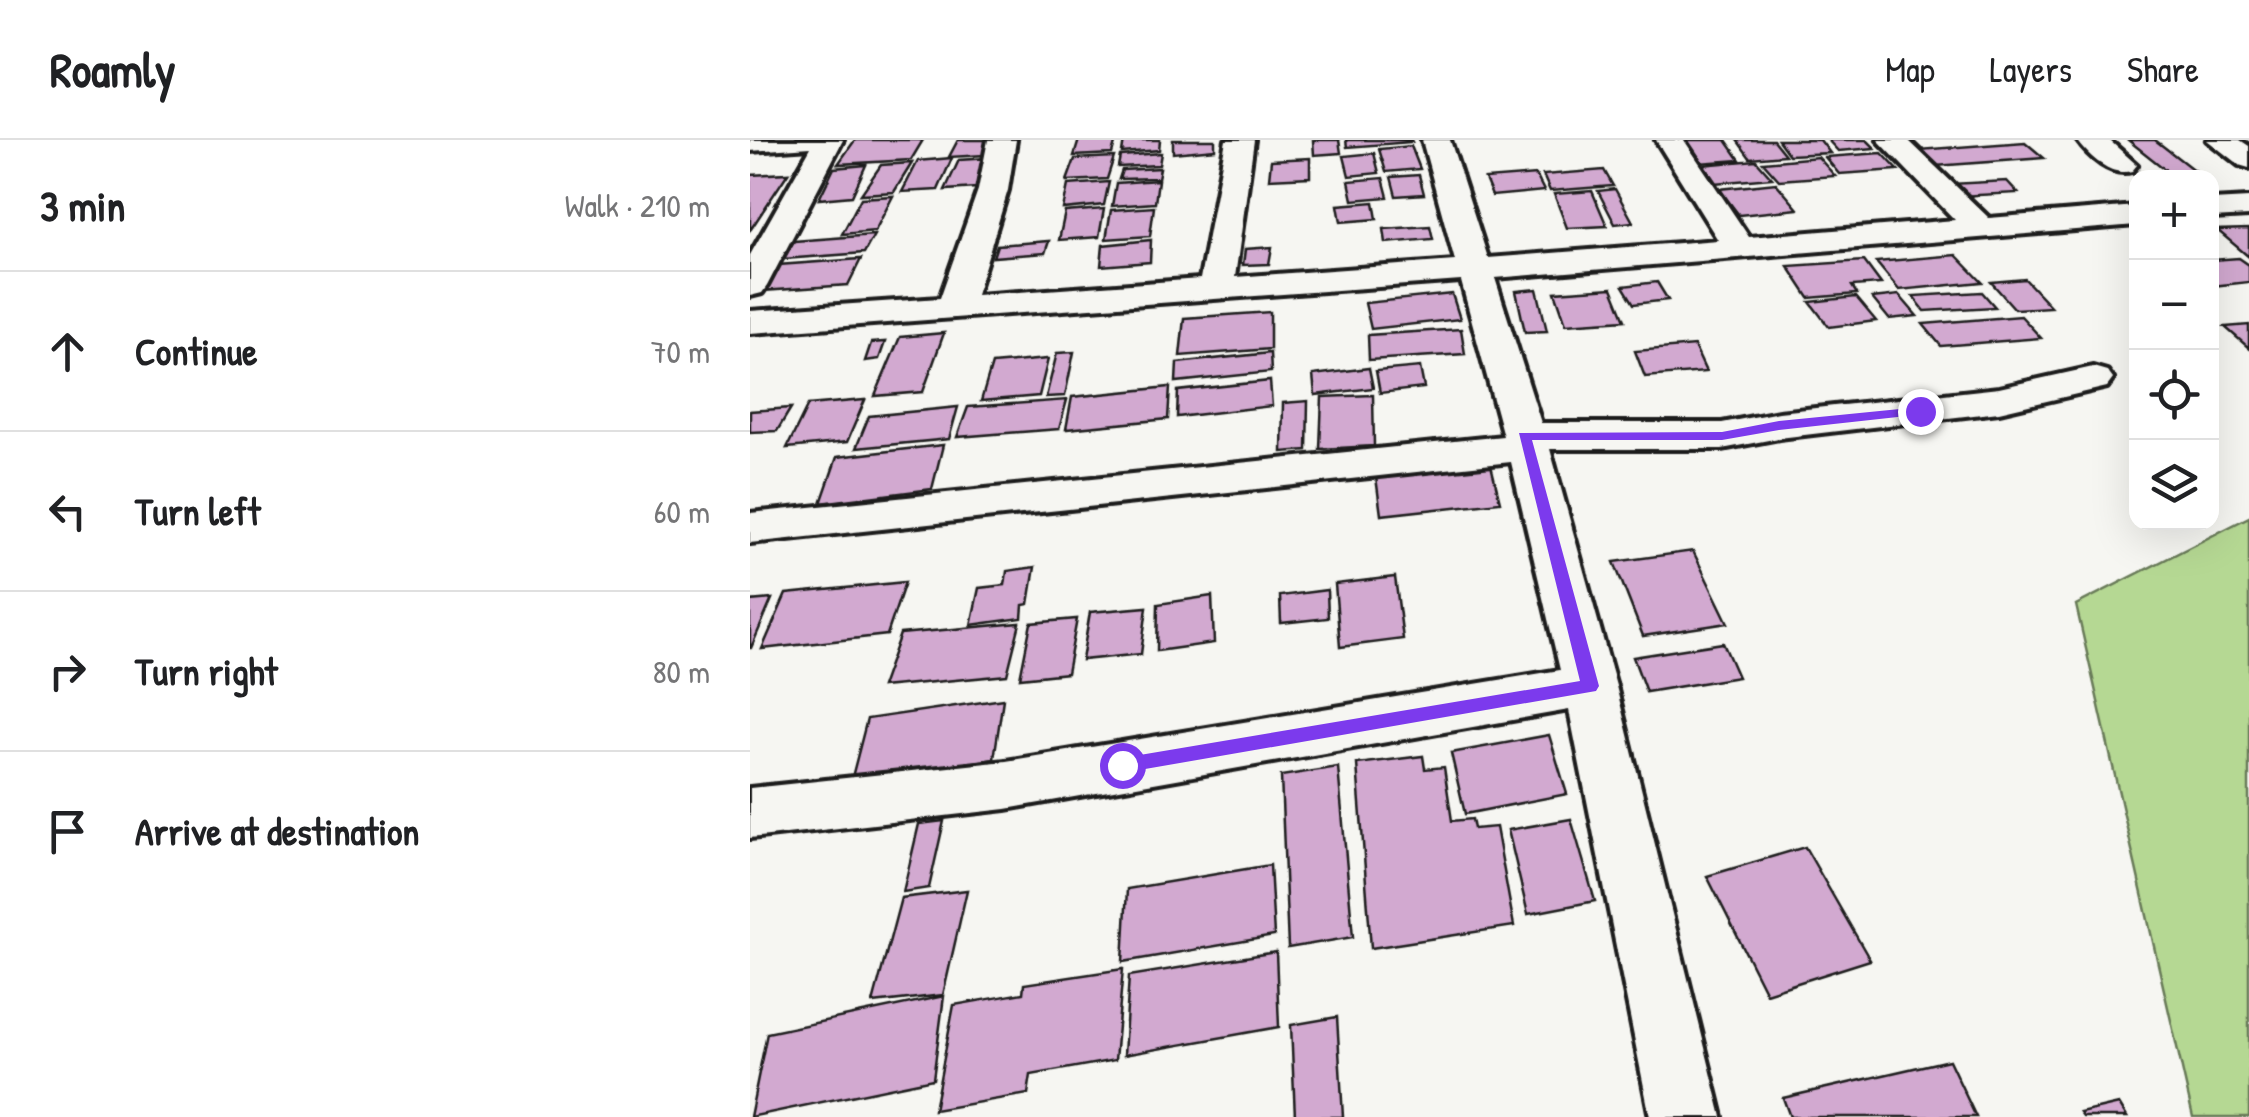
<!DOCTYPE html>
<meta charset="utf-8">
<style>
:root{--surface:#fff;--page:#f2f2f2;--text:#202124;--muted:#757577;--line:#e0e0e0}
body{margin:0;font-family:"Patrick Hand",sans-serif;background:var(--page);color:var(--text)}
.controls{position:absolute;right:30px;top:30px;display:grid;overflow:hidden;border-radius:20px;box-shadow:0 10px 40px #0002}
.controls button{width:90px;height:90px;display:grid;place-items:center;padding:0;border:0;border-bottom:2px solid var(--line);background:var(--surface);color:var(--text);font:50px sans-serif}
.stop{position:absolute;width:30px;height:30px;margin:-22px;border:8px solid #7c3aed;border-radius:50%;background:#fff}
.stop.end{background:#7c3aed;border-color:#fff;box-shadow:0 2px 10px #0008}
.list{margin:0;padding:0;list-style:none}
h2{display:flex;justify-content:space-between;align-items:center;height:130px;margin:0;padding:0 40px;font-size:42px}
h2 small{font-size:32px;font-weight:400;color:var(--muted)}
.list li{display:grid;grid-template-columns:65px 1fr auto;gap:30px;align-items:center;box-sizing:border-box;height:160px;padding:0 40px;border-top:2px solid var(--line)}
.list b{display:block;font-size:38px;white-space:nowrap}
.list em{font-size:32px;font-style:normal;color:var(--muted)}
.icon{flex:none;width:55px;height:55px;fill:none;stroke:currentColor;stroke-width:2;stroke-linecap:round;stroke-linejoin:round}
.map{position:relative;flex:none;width:1499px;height:977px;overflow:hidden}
header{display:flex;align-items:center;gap:60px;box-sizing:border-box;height:140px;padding:0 50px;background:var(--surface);border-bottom:2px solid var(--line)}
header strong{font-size:48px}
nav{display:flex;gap:55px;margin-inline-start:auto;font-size:35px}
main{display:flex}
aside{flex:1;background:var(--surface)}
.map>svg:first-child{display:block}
.green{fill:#b5d893;stroke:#687a58;stroke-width:2.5}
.building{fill:#d2a9d0;stroke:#1c1c1c;stroke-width:2.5}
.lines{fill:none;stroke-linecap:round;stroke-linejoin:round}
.street-casing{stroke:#1c1c1c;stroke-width:8}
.street{fill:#f6f6f2;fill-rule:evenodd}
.route{fill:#7c3aed}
</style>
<header>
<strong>Roamly</strong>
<nav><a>Map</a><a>Layers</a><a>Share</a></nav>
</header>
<main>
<aside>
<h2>3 min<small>Walk · 210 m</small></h2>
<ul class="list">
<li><svg class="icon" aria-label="ahead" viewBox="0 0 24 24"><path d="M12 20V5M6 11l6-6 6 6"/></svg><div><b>Continue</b></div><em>70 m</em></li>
<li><svg class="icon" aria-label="left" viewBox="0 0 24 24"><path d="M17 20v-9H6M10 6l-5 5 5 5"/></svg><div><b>Turn left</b></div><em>60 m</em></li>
<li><svg class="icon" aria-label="right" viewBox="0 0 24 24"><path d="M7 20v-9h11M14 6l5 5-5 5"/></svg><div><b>Turn right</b></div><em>80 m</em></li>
<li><svg class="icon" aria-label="arrive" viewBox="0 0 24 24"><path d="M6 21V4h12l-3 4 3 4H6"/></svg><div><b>Arrive at destination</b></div></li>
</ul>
</aside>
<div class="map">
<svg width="1499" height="977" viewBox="0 0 1499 977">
<rect width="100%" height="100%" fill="#f6f6f2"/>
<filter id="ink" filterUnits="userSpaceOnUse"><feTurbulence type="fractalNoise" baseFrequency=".01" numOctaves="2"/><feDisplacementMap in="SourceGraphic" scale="20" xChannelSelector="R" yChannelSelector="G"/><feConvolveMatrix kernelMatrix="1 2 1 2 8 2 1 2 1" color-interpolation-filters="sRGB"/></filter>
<g filter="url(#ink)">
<path class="green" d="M1499,377V977H1443L1326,465Z"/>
<g class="building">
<path d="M105,0H173L161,20L88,24Z"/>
<path d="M208,0H243L236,15L199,17Z"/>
<path d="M329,0H366L362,14L324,16Z"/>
<path d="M374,0H410L409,10L372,13Z"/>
<path d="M423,0H465V9L423,13Z"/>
<path d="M563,0H589L591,13L564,15Z"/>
<path d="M596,0H661L662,2L597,7Z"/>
<path d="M935,0H976L990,20L949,23Z"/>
<path d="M987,0H1023L1035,15L1000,18Z"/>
<path d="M1028,0H1070L1080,13L1039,15Z"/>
<path d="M1078,0H1117L1125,8L1088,11Z"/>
<path d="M1378,0H1405L1454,38H1426Z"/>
<path d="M1275,2L1294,18L1185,26L1168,10Z"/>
<path d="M661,6L670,29L636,32L629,9Z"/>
<path d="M411,13L409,25L368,27L370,16Z"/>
<path d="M624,13L629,33L599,36L594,16Z"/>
<path d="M1132,13L1148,30L1089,34L1075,17Z"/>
<path d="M364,17L357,39L317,41L325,19Z"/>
<path d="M1068,17L1085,36L1029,40L1013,22Z"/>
<path d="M202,18L188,50L152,52L168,21Z"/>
<path d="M239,18L227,48L195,50L209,20Z"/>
<path d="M560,18V37L519,39L521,20Z"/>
<path d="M1006,20L1022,38L964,43L951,25Z"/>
<path d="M162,23L144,52L111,54L131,25Z"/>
<path d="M116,25L102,56L69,59L84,28Z"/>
<path d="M410,28L408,38L369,39L372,30Z"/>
<path d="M854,30L863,46L800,51L793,35Z"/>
<path d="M38,33L1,89L0,90V35Z"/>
<path d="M669,35L674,54L646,56L641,37Z"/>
<path d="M786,35L794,51L742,56L735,39Z"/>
<path d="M633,38L638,57L603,60L599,41Z"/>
<path d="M408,40L405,63L362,66L366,43Z"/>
<path d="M1257,41L1268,53L1209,56L1199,44Z"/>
<path d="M359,42L354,65L313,69L318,45Z"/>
<path d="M1026,43L1048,69L989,75L969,49Z"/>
<path d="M865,49L883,82L865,84L848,51Z"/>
<path d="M842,51L857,86L817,88L804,54Z"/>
<path d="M143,56L125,91L92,94L111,58Z"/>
<path d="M624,62L627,79L591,82L588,65Z"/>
<path d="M404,67L400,96L356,99L361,70Z"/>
<path d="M354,69L349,97L309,100L315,72Z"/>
<path d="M680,86L683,99L636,103L634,89Z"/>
<path d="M1499,89V117L1467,90Z"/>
<path d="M124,95L114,113L33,119L44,101Z"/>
<path d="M401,100L400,122L351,126L353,105Z"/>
<path d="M299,101L295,113L243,117L247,105Z"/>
<path d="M522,107L519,124L493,125L495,109Z"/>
<path d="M1206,115L1232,142L1149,150L1126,122Z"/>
<path d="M1489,118L1499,125V142L1462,146V120Z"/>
<path d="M111,119L98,145L12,151L28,125Z"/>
<path d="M1114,121L1131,144L1102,146L1107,154L1059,158L1038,126Z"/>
<path d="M1275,139L1301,167L1265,169L1241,142Z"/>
<path d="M907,142L918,160L884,164L873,146Z"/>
<path d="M862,148L875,180L816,184L805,152Z"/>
<path d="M787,149L797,191L775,192L766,151Z"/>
<path d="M1232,152L1245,167L1175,171L1163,156Z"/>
<path d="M702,154L710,179L621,189L615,163Z"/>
<path d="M1149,155L1167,176L1139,179L1122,158Z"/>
<path d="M1106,157L1126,181L1079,187L1060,162Z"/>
<path d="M520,172V209L430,216L434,178Z"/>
<path d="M1271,176L1291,198L1191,206L1173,184Z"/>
<path d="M1499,185V208L1475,187Z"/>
<path d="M711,189L715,214L619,220L618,195Z"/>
<path d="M194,193L173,252L125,256L150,197Z"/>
<path d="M135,202L129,219L115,221L121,203Z"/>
<path d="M944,206L956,232L895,237L885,211Z"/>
<path d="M324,212L315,256L296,257L307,213Z"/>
<path d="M520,213L521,232L426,242L427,223Z"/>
<path d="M298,219L289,256L231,261L242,224Z"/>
<path d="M670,227L674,248L630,253L626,231Z"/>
<path d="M619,228L623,248L565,255L563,235Z"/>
<path d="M520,241L522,266L427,277L428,251Z"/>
<path d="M420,247L418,279L316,289L322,257Z"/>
<path d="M623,255L624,306L570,309L572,257Z"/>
<path d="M115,260L97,302L37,308L58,265Z"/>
<path d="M317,260L309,289L207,297L218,267Z"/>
<path d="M558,261L557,310L532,312L533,263Z"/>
<path d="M208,267L199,299L106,308L119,276Z"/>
<path d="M41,268L27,291L0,292V271Z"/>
<path d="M193,305L182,349L71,363L87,317Z"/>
<path d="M741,325L750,362L631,375L626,337Z"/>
<path d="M943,411L978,483L893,496L864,422Z"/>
<path d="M285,427L279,464L273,465L272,478L221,485L229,448L255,445L257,431Z"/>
<path d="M645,437L653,499L590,507L585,444Z"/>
<path d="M155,442L137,495L12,509L36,454Z"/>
<path d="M577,450L578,478L531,483L530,456Z"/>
<path d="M462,456L464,503L407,511L408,464Z"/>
<path d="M22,459L1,508H0V461Z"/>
<path d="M397,467L391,514L332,520L340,472Z"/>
<path d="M327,479L317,533L270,538L281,483Z"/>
<path d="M270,483L257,535L131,547L150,494Z"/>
<path d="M973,503L988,537L896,552L883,517Z"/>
<path d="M253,559L244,619L101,641L117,579Z"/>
<path d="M799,595L817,654L715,674L701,613Z"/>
<path d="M673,616L675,629L694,627L702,681L722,679L724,689L746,687L764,786L621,808L607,624Z"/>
<path d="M588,627L603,797L538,808L531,636Z"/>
<path d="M821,679L845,761L778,774L758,690Z"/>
<path d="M194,681L179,748L153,752L169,684Z"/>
<path d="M1055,707L1120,820L1016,853L957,736Z"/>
<path d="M520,725L524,796L373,822L377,749Z"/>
<path d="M217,750L193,855L123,863L151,758Z"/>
<path d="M526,812L529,887L374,915L379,836Z"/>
<path d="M373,829L365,920L281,935L278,954L184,970L204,865L273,853L274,844Z"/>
<path d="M194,856L183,939L0,977L17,893Z"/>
<path d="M587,877L593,977H545L541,885Z"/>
<path d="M1199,920L1226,977H1040L1033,958Z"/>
<path d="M1369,964L1377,977H1333L1330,973Z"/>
</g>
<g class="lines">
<defs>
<g id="street">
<path d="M0,0H93L17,146L12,153L0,156V115L61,7L0,11Z"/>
<path d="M238,0H266L258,50L226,155L450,139L476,0H504L485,137L705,121L672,0H700L738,118L968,100L906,0H934L999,97L1205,80L1128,0H1158L1239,78L1386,66V85L745,138L791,283H972L1029,272L1249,248L1343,227L1357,231L1363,239L1357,247L1249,272L1029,298L972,309H800L866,546L972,977H900L819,570L256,669L0,698V648L256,621L810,530L761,322L0,403V373L753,296L711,141L0,193V171L190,158L228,50Z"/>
<path d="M1327,0H1359L1387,25L1382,31C1361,37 1339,17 1327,0Z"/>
<path d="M1457,0H1490L1499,6V28L1489,25Z"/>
<path d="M1499,58V76L1462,78V60Z"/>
</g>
</defs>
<use href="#street" class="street-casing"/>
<use href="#street" class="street"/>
</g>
</g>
<path class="route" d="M1170,267L1175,268V274L1029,290L972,300H782L849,546L846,551L372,633L363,625L372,618L830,541L769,293L972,292L1029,281Z"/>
</svg>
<div class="controls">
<button>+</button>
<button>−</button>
<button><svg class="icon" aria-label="locate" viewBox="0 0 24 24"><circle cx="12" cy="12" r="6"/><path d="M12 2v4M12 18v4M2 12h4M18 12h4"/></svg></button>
<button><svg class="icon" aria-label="layers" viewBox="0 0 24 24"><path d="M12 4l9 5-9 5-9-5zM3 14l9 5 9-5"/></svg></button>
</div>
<div class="stop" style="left:372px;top:625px"></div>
<div class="stop end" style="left:1170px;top:271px"></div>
</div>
</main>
